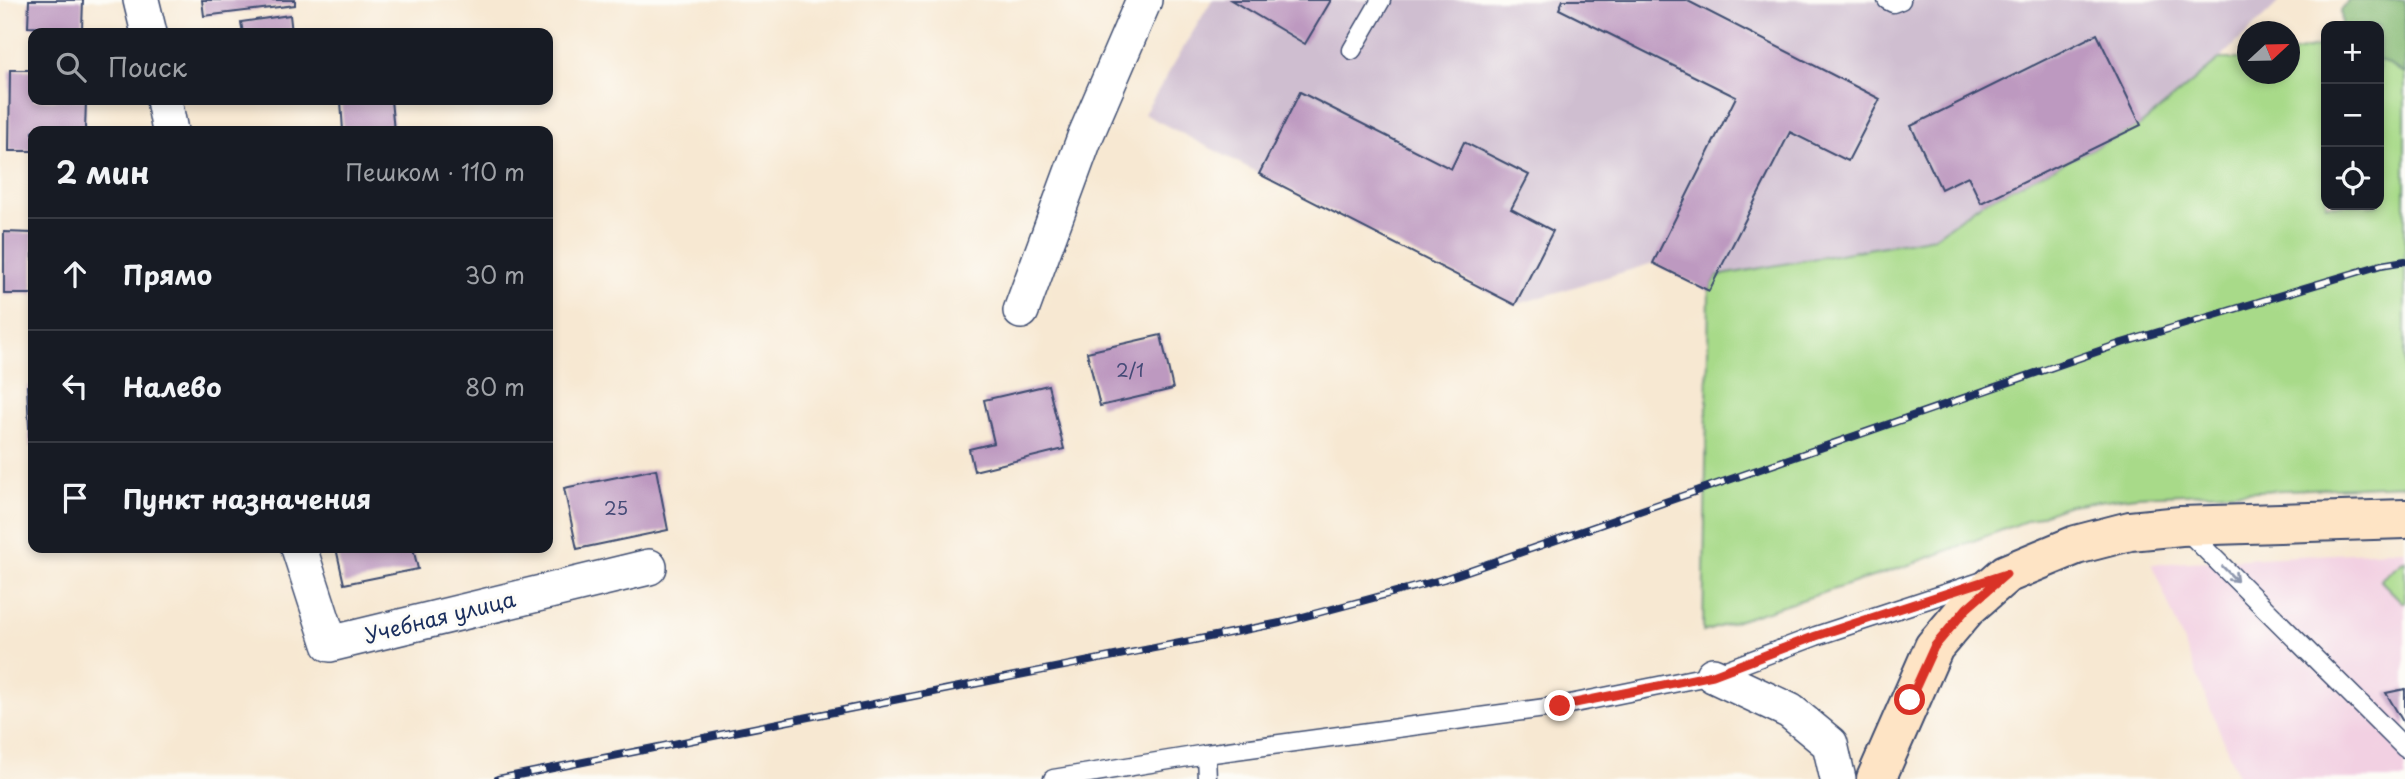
<!DOCTYPE html>
<html lang="ru">
<meta charset="utf-8">
<style>
:root{--surface:#171b24;--page:#242831;--text:#f1f3f6;--muted:#9ea1a6;--line:#363941}
body{margin:0;font-family:"Playpen Sans",sans-serif;background:var(--page);color:var(--text)}
.controls{position:absolute;right:21px;top:21px;display:grid;overflow:hidden;border-radius:14px;box-shadow:0 4px 10px #0003}
.controls button{width:63px;height:63px;display:grid;place-items:center;padding:0;border:0;border-bottom:2px solid var(--line);background:var(--surface);color:var(--text);font:35px sans-serif}
.compass{position:absolute;left:2237px;top:21px;width:63px;height:63px;border-radius:50%;background:var(--surface);box-shadow:0 4px 10px #0003;rotate:68deg}
.stop{position:absolute;width:21px;height:21px;margin:-16px;border:5px solid #d93025;border-radius:50%;background:#fff}
.stop.end{background:#d93025;border-color:#fff;box-shadow:0 2px 7px #0008}
.list{margin:0;padding:0;list-style:none}
h2{display:flex;justify-content:space-between;align-items:center;height:91px;margin:0;padding:0 28px;font-size:30px}
h2 small{font-size:23px;font-weight:400;color:var(--muted)}
.list li{display:grid;grid-template-columns:46px 1fr auto;gap:21px;align-items:center;box-sizing:border-box;height:112px;padding:0 28px;border-top:2px solid var(--line)}
.list b{display:block;font-size:26px;white-space:nowrap}
.list em{font-size:23px;font-style:normal;color:var(--muted)}
.icon{flex:none;width:38px;height:38px;fill:none;stroke:currentColor;stroke-width:2;stroke-linecap:round;stroke-linejoin:round}
.map{position:relative;flex:none;width:2405px;height:779px;overflow:hidden}
.search{position:absolute;background:var(--surface);box-shadow:0 4px 10px #0003;left:28px;top:28px;width:525px;height:77px;display:flex;align-items:center;gap:18px;box-sizing:border-box;padding:0 24px;border-radius:14px;color:var(--muted);font-size:26px}
.panel{position:absolute;background:var(--surface);box-shadow:0 4px 10px #0003;left:28px;top:126px;width:525px;height:427px;border-radius:14px}
.map>svg:first-child{display:block}
.built{fill:#f2d0e2}
.industrial{fill:#cfbed0}
.green{fill:#a8da89;stroke:#628474;stroke-width:2}
.forest{fill:#86ba75;stroke:#50746a;stroke-width:2}
.building{fill:#bd99c0}
.lines{fill:none;stroke-linecap:round;stroke-linejoin:round}
.service-casing{stroke:#3c4b6f;stroke-width:21}
.minor-casing{stroke:#3c4b6f;stroke-width:38}
.secondary-casing{stroke:#3c4b6f;stroke-width:42}
.service{stroke:#fff;stroke-width:18}
.minor{stroke:#fff;stroke-width:35}
.secondary{stroke:#fee4c5;stroke-width:38}
.rail-casing{stroke:#1b2f5e;stroke-width:8}
.rail{stroke:#fdfcf7;stroke-width:5;stroke-dasharray:16;stroke-linecap:butt}
.oneway{stroke:#8d97ae}
.route{stroke:#d93025;stroke-width:9}
.labels{text-anchor:middle;stroke-width:6;stroke-linejoin:round;paint-order:stroke}
.number-label{font-size:18px;fill:#444a76}
.street-label{font-size:21px;fill:#1b2f5e;stroke:#fdfcf7}
</style>
<div class="map">
<svg width="2405" height="779" viewBox="0 0 2405 779">
<rect width="100%" height="100%" fill="#fdfcf7"/>
<filter id="ink" filterUnits="userSpaceOnUse"><feTurbulence type="fractalNoise" baseFrequency=".0143" numOctaves="2"/><feDisplacementMap in="SourceGraphic" scale="14" xChannelSelector="R" yChannelSelector="G"/><feConvolveMatrix kernelMatrix="1 2 1 2 8 2 1 2 1" color-interpolation-filters="sRGB"/></filter>
<filter id="wash" filterUnits="userSpaceOnUse"><feTurbulence type="fractalNoise" baseFrequency=".00686" numOctaves="4" result="noise"/><feDisplacementMap in="SourceGraphic" scale="28" xChannelSelector="R" yChannelSelector="G"/><feGaussianBlur stdDeviation="1.57" result="paint"/><feColorMatrix in="noise" values="0 0 0 0 0 0 0 0 0 0 0 0 0 0 0 0 0 1.4 0 .05"/><feComposite in="paint" operator="in"/></filter>
<g filter="url(#wash)">
<rect width="100%" height="100%" fill="#f7e8d2"/>
<path class="built" d="M2405,550V779H2239L2152,564Z"/>
<path class="industrial" d="M1212,0H2281L2220,59L2141,125L1981,203L1934,237L1717,276L1709,291L1653,263L1515,305L1144,114Z"/>
<g class="green">
<path d="M2326,45V205H2379V60L2405,73V485L2136,496L2069,505L1906,566L1703,632L1709,291L1717,276L1934,237L1981,203L2141,125L2220,59H2247L2248,74H2290V53Z"/>
<path d="M2404,560H2405V602H2402L2380,580Z"/>
</g>
<path class="forest" d="M2349,0H2405V73L2379,60V26H2342L2341,10Z"/>
<g id="blocks">
<g class="building">
<path d="M29,0H83L82,29L28,27Z"/>
<path d="M202,0H295V5L204,16Z"/>
<path d="M1231,0H1331L1305,44Z"/>
<path d="M1563,0H1686L1880,99L1848,161L1790,132L1709,291L1653,263L1736,97L1559,9Z"/>
<path d="M290,15L292,33H243L241,22Z"/>
<path d="M2097,34L2141,125L1981,203L1968,176L1941,189L1911,126Z"/>
<path d="M10,70H33V100H86L85,131H33V151H9Z"/>
<path d="M1300,92L1451,169L1464,142L1529,175L1511,209L1553,231L1515,305L1259,174Z"/>
<path d="M356,100H391L394,131H343L341,101Z"/>
<path d="M4,232L33,233V294H4Z"/>
<path d="M1161,335L1173,389L1100,406L1087,352Z"/>
<path d="M33,385V447H30L27,386Z"/>
<path d="M1048,385L1064,449L974,471L969,449L994,443L984,400Z"/>
<path d="M656,469L668,530L577,549L564,488Z"/>
<path d="M336,548H413L418,569L344,584Z"/>
<path d="M2405,689V725L2386,693Z"/>
</g>
</g>
</g>
<g filter="url(#ink)">
<use href="#blocks" fill-opacity="0" stroke="#3c4b6f" stroke-width="2"/>
<g class="lines">
<defs>
<g id="service">
<path d="M1887,0L1893,3L1901,0"/>
<path d="M1352,50L1381,0"/>
<path d="M2184,528L2405,748"/>
<path d="M1206,754L1207,779"/>
<path d="M1053,779L1206,754L1560,706L1713,675L1816,636L1983,581"/>
</g>
<g id="minor">
<path d="M141,0L149,33"/>
<path d="M164,100L170,131"/>
<path d="M1021,311L1085,137L1144,0"/>
<path d="M299,548L330,644L649,567"/>
<path d="M1713,675L1790,711L1830,744L1838,779"/>
</g>
<path id="secondary" d="M1876,779L1934,647L1967,608L2006,574L2076,545L2130,531L2181,526L2405,519"/>
</defs>
<use href="#service" class="service-casing"/>
<use href="#minor" class="minor-casing"/>
<use href="#secondary" class="secondary-casing"/>
<use href="#service" class="service"/>
<use href="#minor" class="minor"/>
<use href="#secondary" class="secondary"/>
<defs>
<path id="rail" d="M498,779L1280,623L1444,579L2122,343L2381,265L2405,261"/>
</defs>
<use href="#rail" class="rail-casing"/>
<use href="#rail" class="rail"/>
</g>
<defs><path id="oneway-shaft" d="M-6 0H5M1.5-3L5.5 0L1.5 3" fill="none" stroke-width="1.6" stroke-linecap="round" stroke-linejoin="round" transform="scale(1.75)"/></defs>
<use class="oneway" href="#oneway-shaft" transform="translate(2230 574) rotate(45)"/>
</g>
<g class="lines" filter="url(#ink)">
<path class="route" d="M1560,706L1713,675L1816,636L2006,574L1967,608L1934,647L1910,700"/>
</g>
<g class="labels">
<g class="number-label">
<text x="1130" y="377">2/1</text>
<text x="616" y="515">25</text>
</g>
<g class="street-label">
<text transform="translate(440 618) rotate(-14)" y="7">Учебная улица</text>
</g>
</g>
</svg>
<div class="controls">
<button>+</button>
<button>−</button>
<button><svg class="icon" aria-label="locate" viewBox="0 0 24 24"><circle cx="12" cy="12" r="6"/><path d="M12 2v4M12 18v4M2 12h4M18 12h4"/></svg></button>
</div>
<svg class="compass" viewBox="-18 -18 36 36"><path d="M0-13l5 13h-10z" fill="#e53935"/><path d="M0 13l5-13h-10z" fill="#9ea1a6"/></svg>
<div class="stop" style="left:1910px;top:700px"></div>
<div class="stop end" style="left:1560px;top:706px"></div>
<div class="search"><svg class="icon" aria-label="search" viewBox="0 0 24 24"><circle cx="10" cy="10" r="6"/><path d="M15 15l6 6"/></svg>Поиск</div>
<section class="panel">
<h2>2 мин<small>Пешком · 110 m</small></h2>
<ul class="list">
<li><svg class="icon" aria-label="ahead" viewBox="0 0 24 24"><path d="M12 20V5M6 11l6-6 6 6"/></svg><div><b>Прямо</b></div><em>30 m</em></li>
<li><svg class="icon" aria-label="left" viewBox="0 0 24 24"><path d="M17 20v-9H6M10 6l-5 5 5 5"/></svg><div><b>Налево</b></div><em>80 m</em></li>
<li><svg class="icon" aria-label="arrive" viewBox="0 0 24 24"><path d="M6 21V4h12l-3 4 3 4H6"/></svg><div><b>Пункт назначения</b></div></li>
</ul>
</section>
</div>
